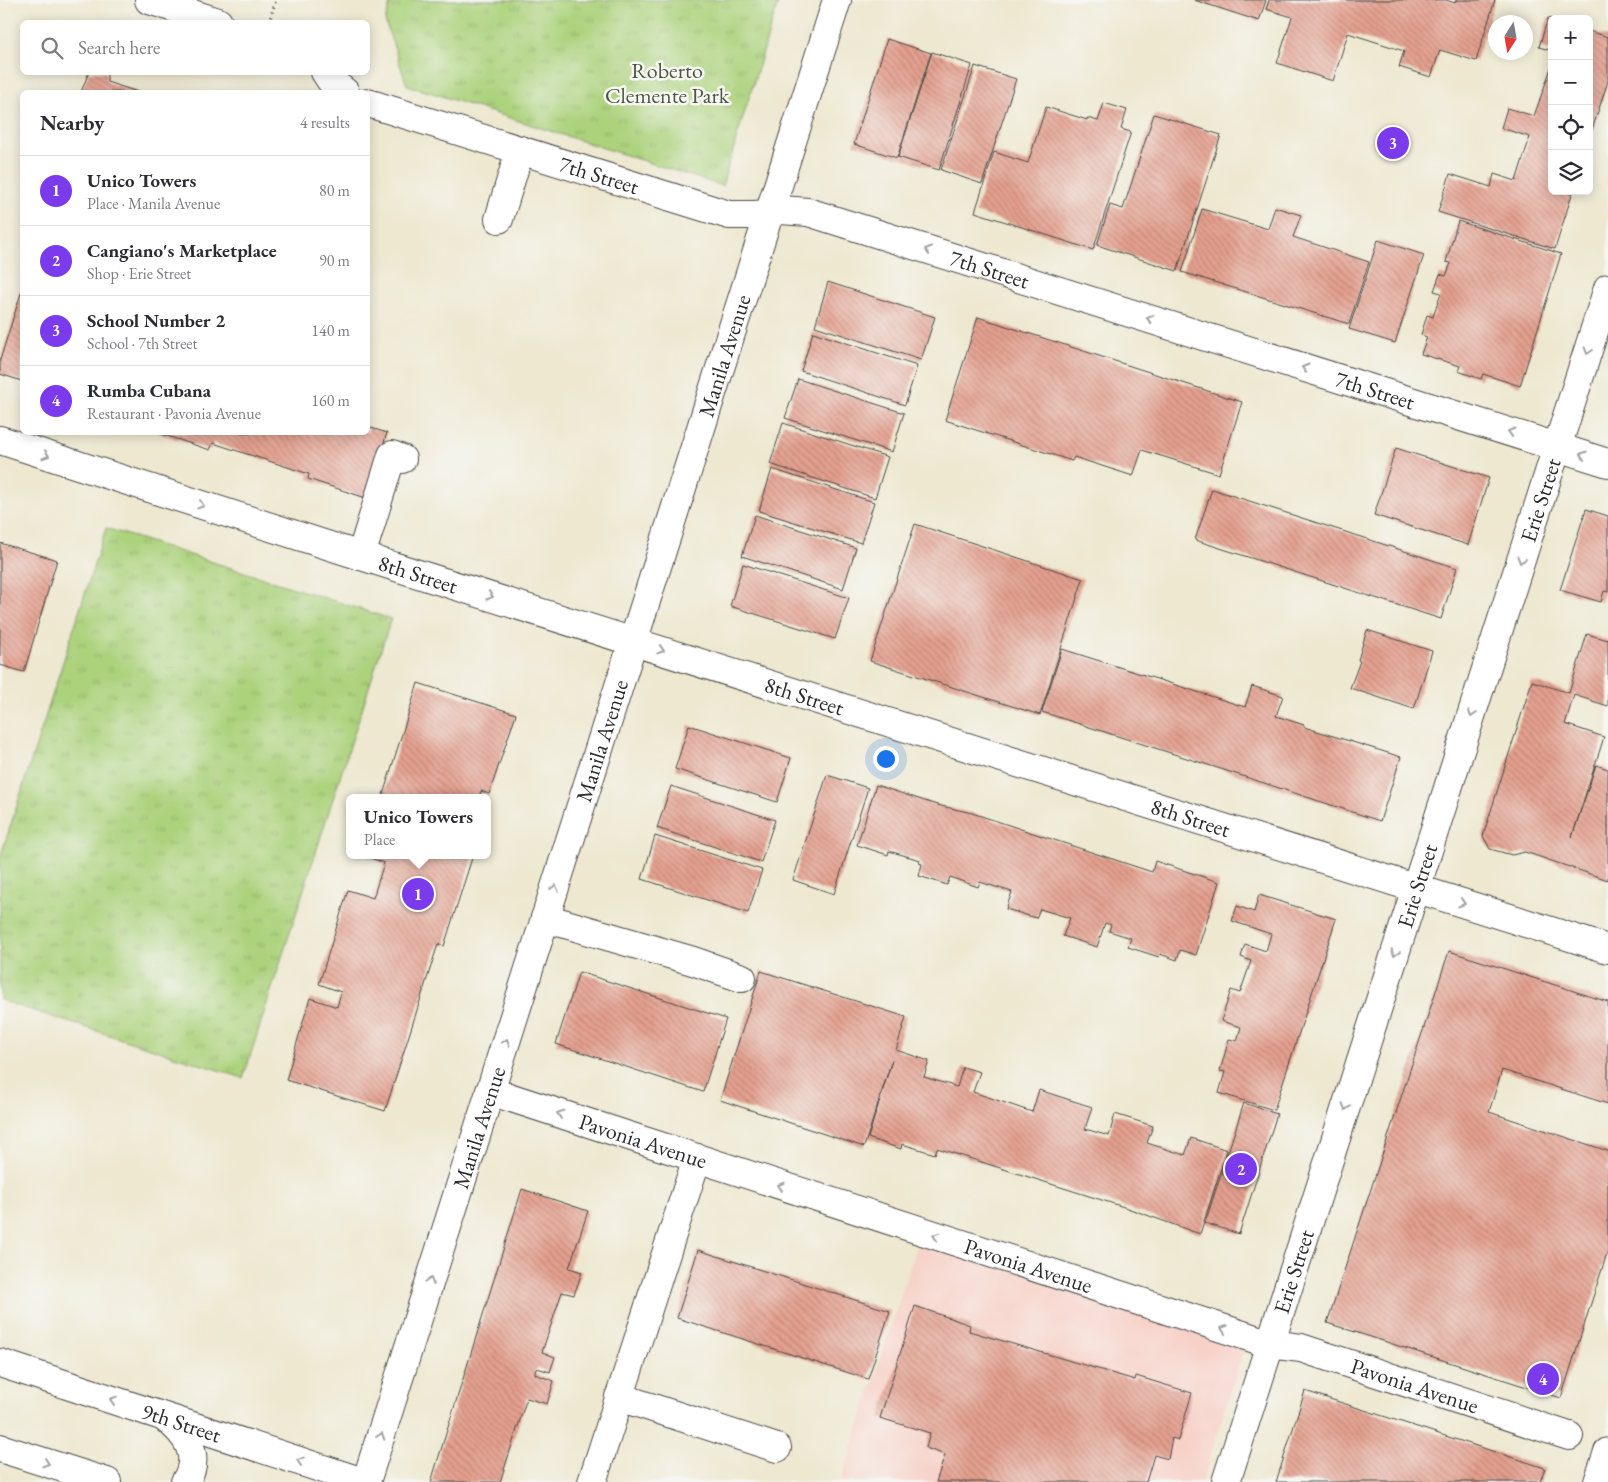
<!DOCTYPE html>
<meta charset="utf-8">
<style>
:root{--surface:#fff;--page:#f2f2f3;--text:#2b2b33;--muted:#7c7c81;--line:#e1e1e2;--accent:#7c3aed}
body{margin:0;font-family:"EB Garamond",serif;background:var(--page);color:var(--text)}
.controls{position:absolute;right:15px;top:15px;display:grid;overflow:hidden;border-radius:8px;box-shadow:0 2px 12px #0003}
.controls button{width:45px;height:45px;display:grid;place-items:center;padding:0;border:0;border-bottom:1px solid var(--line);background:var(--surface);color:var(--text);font:25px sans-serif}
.compass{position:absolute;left:1488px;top:15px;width:45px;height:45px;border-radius:50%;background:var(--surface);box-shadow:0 2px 12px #0003;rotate:191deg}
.you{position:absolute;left:885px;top:758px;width:18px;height:18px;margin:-12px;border:4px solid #fff;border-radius:50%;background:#1a73e8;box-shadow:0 0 0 8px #1a73e833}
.badge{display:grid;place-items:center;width:32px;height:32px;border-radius:50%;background:var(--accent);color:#fff;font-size:16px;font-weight:700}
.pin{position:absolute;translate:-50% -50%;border:2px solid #fff;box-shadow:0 1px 5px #0006}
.popup{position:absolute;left:346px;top:794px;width:145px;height:65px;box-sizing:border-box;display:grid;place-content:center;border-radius:8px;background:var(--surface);filter:drop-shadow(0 1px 4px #0005);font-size:16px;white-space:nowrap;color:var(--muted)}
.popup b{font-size:19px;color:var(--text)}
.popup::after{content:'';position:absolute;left:50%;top:100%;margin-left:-10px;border:10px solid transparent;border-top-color:var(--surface)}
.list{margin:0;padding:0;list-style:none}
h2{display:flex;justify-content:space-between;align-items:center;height:65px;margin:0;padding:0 20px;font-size:21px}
h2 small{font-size:16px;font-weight:400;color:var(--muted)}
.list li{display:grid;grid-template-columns:32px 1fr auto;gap:15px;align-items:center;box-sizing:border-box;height:70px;padding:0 20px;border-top:1px solid var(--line)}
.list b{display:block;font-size:19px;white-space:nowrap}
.list p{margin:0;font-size:16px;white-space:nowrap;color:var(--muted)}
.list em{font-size:16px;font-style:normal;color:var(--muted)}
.icon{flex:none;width:28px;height:28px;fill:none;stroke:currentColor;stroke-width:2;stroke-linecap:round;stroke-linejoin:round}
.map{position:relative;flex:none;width:1608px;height:1482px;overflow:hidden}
.search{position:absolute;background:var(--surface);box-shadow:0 2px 12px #0003;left:20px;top:20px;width:350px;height:55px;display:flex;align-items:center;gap:12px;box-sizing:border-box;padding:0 18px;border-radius:8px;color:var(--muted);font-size:19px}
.panel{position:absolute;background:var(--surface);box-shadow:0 2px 12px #0003;left:20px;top:90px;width:350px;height:345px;border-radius:8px}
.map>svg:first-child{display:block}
.built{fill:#f7d1c8}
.park{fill:url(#park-tufts);stroke:#6c7e54}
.building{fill:url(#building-back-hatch)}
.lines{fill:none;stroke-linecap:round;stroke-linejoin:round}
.minor-casing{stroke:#484744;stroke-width:30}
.path{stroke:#484744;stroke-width:3;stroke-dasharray:1 4;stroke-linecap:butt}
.minor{stroke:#fff;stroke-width:28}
.oneway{stroke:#a0a0a0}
.labels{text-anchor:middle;stroke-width:5;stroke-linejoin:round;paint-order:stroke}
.park-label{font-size:22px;fill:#4b553f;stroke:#f6f6f2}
.street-label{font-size:22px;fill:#2b2b2b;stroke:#f6f6f2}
</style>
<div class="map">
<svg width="1608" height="1482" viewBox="0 0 1608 1482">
<defs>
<pattern id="park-tufts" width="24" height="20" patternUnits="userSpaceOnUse" patternTransform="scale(1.25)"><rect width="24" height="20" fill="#acd27c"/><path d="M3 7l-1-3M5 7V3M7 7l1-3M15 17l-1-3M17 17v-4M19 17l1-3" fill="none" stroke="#94b46b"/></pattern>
<pattern id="building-back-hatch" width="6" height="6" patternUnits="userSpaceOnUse" patternTransform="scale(1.25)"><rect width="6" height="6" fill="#e5a08f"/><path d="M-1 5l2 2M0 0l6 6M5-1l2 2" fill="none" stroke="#ba8375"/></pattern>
</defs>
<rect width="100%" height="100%" fill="#f6f6f2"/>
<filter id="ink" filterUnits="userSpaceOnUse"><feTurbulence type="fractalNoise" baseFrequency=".02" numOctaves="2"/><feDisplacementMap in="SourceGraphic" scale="10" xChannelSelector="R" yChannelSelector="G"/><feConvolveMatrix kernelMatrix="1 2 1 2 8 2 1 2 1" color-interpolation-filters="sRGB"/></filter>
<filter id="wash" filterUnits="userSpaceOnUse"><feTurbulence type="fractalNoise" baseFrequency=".0096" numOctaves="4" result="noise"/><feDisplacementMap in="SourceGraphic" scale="20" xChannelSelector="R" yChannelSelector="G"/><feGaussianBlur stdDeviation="1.12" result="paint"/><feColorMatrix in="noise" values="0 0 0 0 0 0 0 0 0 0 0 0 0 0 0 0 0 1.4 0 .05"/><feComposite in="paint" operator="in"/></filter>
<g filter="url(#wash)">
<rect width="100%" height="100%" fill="#eee8d0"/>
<path class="built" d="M924,1223L1251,1327L1202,1482H841Z"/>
<g class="park">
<path d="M391,0H779L722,186L407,85L385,21Z"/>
<path d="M106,528L391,619L243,1078L0,1000V858Z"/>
</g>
<g id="blocks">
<g class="building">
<path d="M1194,0H1266L1259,21Z"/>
<path d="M1269,0H1446L1455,3L1456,0H1495L1476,61L1440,50L1431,77L1399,67L1404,51L1348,33L1333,81L1277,63L1292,17L1266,9Z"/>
<path d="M1548,18L1552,19V51L1539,47Z"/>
<path d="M1589,31L1608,37V81L1590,136Z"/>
<path d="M887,39L931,53L897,158L854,144Z"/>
<path d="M932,52L972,65L939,170L898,157Z"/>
<path d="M975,66L1016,79L982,184L941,170Z"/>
<path d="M1551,68L1552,191H1573L1555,249L1438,212L1450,174L1491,187L1494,174L1516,181L1530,137L1501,128L1507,108L1534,116Z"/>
<path d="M89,72H104L107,75V82L138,92H81Z"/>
<path d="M1104,103L1127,110L1121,129L1131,132L1093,250L975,212L994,152L1028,163L1046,107L1087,120V118L1098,121Z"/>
<path d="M1154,114L1221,135L1177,271L1097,245L1110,205L1123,209Z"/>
<path d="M1275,207L1301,215L1293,237L1369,262L1349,324L1182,272L1202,209L1268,229Z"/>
<path d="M1458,221L1561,254L1520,386L1483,374L1481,379L1458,371L1460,366L1421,354L1427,337L1421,335L1427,315L1433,317L1441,293L1434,291L1440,274L1446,276L1451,263L1446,262Z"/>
<path d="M1378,240L1424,255L1395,343L1349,329Z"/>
<path d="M828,282L935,317L921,360L815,326Z"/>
<path d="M22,290V381L0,374V360Z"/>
<path d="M978,317L1242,402L1219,474L1142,450L1133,476L1074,457L1072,461L945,420Z"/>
<path d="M813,332L917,366L905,405L801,371Z"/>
<path d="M798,379L904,413L892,452L785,418Z"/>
<path d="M783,423L888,457L875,498L770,464Z"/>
<path d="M368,427L387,433L366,498L308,479L309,474L213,443L210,450L158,433L368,432Z"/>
<path d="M1396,448L1489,478L1468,545L1374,515Z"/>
<path d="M772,469L874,502L861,543L759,511Z"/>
<path d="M1212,489L1457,568L1441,619L1195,540Z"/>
<path d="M1586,509L1608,516V592L1604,591L1601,602L1560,590Z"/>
<path d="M755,515L856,548L843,589L742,556Z"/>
<path d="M915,524L1083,579L1040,715L870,661Z"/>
<path d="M0,543L57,560L24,672L0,665Z"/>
<path d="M743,564L849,598L835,639L730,606Z"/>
<path d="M1367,630L1432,651L1414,709L1350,688L1360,661L1358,660Z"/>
<path d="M1587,634L1608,640V706L1574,695L1565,724L1604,737L1572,837L1596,765L1608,769V880L1525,852L1512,855L1490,849L1483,836L1532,681L1569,693Z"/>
<path d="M1062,649L1245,707L1252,686L1283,696L1276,716L1304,725V727L1401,757L1380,821L1224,770L1042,712Z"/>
<path d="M418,683L516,714L489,794L481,791L479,798H382Z"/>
<path d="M689,725L791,758L777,802L675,769Z"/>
<path d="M827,775L868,788L834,894L793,880Z"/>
<path d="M876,785L937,805L972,813L1152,872L1155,861L1219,882L1196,955L1180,950L1177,960L1160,954L1159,957L1128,947L1131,938L1109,931L1111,925L1105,923L1097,947L1063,936L1070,918L1040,909L1036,918L1006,909L1012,892L980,882L978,887L950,877L947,885L919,876L922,864L919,863L920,860L889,851L888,855L857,845Z"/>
<path d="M671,786L775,820L761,862L657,828Z"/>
<path d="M655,836L762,870L748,913L642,879Z"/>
<path d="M473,855L444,946L438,944L385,1111L286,1080L310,998L337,1007L341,992L319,984L348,890L373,898L384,863L362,855Z"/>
<path d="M1259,895L1336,919L1274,1110L1219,1093L1225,1072L1220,1071L1229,1039L1237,1041L1241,1027L1221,1021L1231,990L1240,993L1251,961L1241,957L1245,944L1266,951L1271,934L1232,921L1237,906L1254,912Z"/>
<path d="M1449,951L1608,1002V1104L1502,1070L1489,1112L1608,1151V1250L1561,1398L1327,1323Z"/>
<path d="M761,971L906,1017L896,1050L929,1061L924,1077L957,1087L963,1067L980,1072L973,1092L1032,1112L1039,1090L1092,1107L1085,1129L1109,1136L1115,1114L1153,1126L1147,1143L1185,1155L1191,1138L1227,1150L1200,1234L1127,1208L937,1148L935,1154L902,1144L901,1149L868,1138L892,1060L864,1147L720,1100Z"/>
<path d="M579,972L726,1019L703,1092L556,1044Z"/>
<path d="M1244,1103L1277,1114L1239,1234L1205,1223Z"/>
<path d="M522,1189L588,1211L569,1268L582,1272L574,1295L562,1292L542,1352L555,1357L550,1372L537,1368L535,1371V1374L554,1381L547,1404L527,1398L500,1482H431Z"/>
<path d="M698,1250L890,1311L868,1379L677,1318Z"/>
<path d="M915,1306L970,1325L969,1331L1135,1380L1136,1376L1192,1393L1178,1440L1172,1438L1168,1459L1154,1455L1146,1482H936L945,1455L926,1448L930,1433L880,1418Z"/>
<path d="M1305,1391L1545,1468L1540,1482H1276Z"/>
</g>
</g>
</g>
<g filter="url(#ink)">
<use href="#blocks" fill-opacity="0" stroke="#484744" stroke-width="1"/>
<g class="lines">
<defs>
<g id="minor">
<path d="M149,0L218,22"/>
<path d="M325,72L331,81L345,92"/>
<path id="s1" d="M368,103L729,215H754L769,214L781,210L808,212L1608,463"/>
<path d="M499,219L520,150"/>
<path id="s2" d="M0,440L361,556L1608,949"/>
<path d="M361,556L392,455L402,459"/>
<path d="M545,918L693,961L742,978"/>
<path id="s3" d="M490,1091L1228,1330L1270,1344L1301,1348L1569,1436"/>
<path id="s4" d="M0,1363L363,1482"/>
<path d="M619,1397L777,1448"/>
<path d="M165,1418C187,1434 202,1456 185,1482"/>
<path d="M0,1448L107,1482"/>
<path id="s5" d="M366,1482L837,0"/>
<path d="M592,1482L697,1158"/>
<path id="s6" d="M1226,1482L1608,288"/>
<path d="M1598,1482L1608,1452"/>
</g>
</defs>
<use href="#minor" class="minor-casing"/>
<path class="path" d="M269,22L276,0"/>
<use href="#minor" class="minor"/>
</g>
<defs><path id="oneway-chevron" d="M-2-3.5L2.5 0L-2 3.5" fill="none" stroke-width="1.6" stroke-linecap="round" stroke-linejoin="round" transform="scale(1.25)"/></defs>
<g class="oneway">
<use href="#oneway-chevron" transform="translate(928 250) rotate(-163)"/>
<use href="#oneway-chevron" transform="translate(1150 319) rotate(-163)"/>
<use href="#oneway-chevron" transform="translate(1588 351) rotate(108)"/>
<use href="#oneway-chevron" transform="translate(1305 368) rotate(-163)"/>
<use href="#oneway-chevron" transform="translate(1511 432) rotate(-163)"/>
<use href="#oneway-chevron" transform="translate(46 455) rotate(18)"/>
<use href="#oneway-chevron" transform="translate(1583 455) rotate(-162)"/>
<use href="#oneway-chevron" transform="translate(201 505) rotate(18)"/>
<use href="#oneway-chevron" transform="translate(1521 560) rotate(108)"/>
<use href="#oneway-chevron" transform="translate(490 596) rotate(17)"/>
<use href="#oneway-chevron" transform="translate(661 650) rotate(18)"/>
<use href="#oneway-chevron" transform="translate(1472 714) rotate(108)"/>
<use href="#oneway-chevron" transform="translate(555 888) rotate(-72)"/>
<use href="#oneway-chevron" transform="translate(1462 903) rotate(18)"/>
<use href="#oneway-chevron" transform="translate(1395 953) rotate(108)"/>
<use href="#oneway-chevron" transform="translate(506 1042) rotate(-72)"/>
<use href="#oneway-chevron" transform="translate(1346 1107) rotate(108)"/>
<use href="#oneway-chevron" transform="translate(560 1114) rotate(-162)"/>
<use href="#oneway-chevron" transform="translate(781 1186) rotate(-162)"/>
<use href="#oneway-chevron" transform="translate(936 1236) rotate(-162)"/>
<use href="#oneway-chevron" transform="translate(430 1281) rotate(-72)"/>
<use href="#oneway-chevron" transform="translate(1224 1329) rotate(-162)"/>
<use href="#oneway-chevron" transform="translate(113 1400) rotate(-162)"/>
<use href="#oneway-chevron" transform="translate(381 1436) rotate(-72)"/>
<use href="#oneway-chevron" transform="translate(300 1461) rotate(-162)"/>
<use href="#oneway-chevron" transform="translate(46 1463) rotate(18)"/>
</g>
</g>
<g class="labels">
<g class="park-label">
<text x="667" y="78">Roberto<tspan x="667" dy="25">Clemente Park</tspan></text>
</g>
<g class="street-label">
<text dy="8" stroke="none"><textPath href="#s1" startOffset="242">7th Street</textPath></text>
<text dy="8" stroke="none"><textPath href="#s1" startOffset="648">7th Street</textPath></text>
<text dy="8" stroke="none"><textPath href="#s5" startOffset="1182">Manila Avenue</textPath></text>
<text dy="8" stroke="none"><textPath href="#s1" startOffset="1052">7th Street</textPath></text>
<text dy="8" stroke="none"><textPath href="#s6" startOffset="1031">Erie Street</textPath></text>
<text dy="8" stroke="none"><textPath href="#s2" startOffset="439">8th Street</textPath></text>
<text dy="8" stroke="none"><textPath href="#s2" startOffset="844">8th Street</textPath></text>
<text dy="8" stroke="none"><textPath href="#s5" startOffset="778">Manila Avenue</textPath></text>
<text dy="8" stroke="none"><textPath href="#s2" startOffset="1249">8th Street</textPath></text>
<text dy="8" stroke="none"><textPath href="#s6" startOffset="626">Erie Street</textPath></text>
<text dy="8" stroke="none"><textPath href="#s5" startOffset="372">Manila Avenue</textPath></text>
<text dy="8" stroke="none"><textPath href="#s3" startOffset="161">Pavonia Avenue</textPath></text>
<text dy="8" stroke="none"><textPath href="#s3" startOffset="566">Pavonia Avenue</textPath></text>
<text dy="8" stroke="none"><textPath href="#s6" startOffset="221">Erie Street</textPath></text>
<text dy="8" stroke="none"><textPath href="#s3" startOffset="971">Pavonia Avenue</textPath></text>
<text dy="8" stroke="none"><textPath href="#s4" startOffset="191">9th Street</textPath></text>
</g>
</g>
</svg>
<div class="controls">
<button>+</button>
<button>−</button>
<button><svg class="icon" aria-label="locate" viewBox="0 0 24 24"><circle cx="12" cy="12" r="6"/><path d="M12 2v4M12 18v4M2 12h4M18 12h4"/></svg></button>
<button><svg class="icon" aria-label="layers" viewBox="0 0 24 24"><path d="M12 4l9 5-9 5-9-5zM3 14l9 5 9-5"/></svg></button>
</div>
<svg class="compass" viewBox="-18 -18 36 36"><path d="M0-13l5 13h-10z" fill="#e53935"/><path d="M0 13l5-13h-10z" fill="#7c7c81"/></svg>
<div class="you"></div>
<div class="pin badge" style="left:418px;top:894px">1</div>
<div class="popup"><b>Unico Towers</b>Place</div>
<div class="pin badge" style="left:1241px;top:1169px">2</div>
<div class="pin badge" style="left:1393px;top:143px">3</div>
<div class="pin badge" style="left:1543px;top:1379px">4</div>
<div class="search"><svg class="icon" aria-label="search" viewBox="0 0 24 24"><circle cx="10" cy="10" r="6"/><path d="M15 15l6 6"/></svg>Search here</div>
<section class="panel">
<h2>Nearby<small>4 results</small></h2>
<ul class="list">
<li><span class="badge">1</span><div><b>Unico Towers</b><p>Place · Manila Avenue</p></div><em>80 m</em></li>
<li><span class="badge">2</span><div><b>Cangiano's Marketplace</b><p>Shop · Erie Street</p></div><em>90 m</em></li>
<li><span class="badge">3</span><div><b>School Number 2</b><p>School · 7th Street</p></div><em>140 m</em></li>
<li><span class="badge">4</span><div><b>Rumba Cubana</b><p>Restaurant · Pavonia Avenue</p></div><em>160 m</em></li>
</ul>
</section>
</div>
